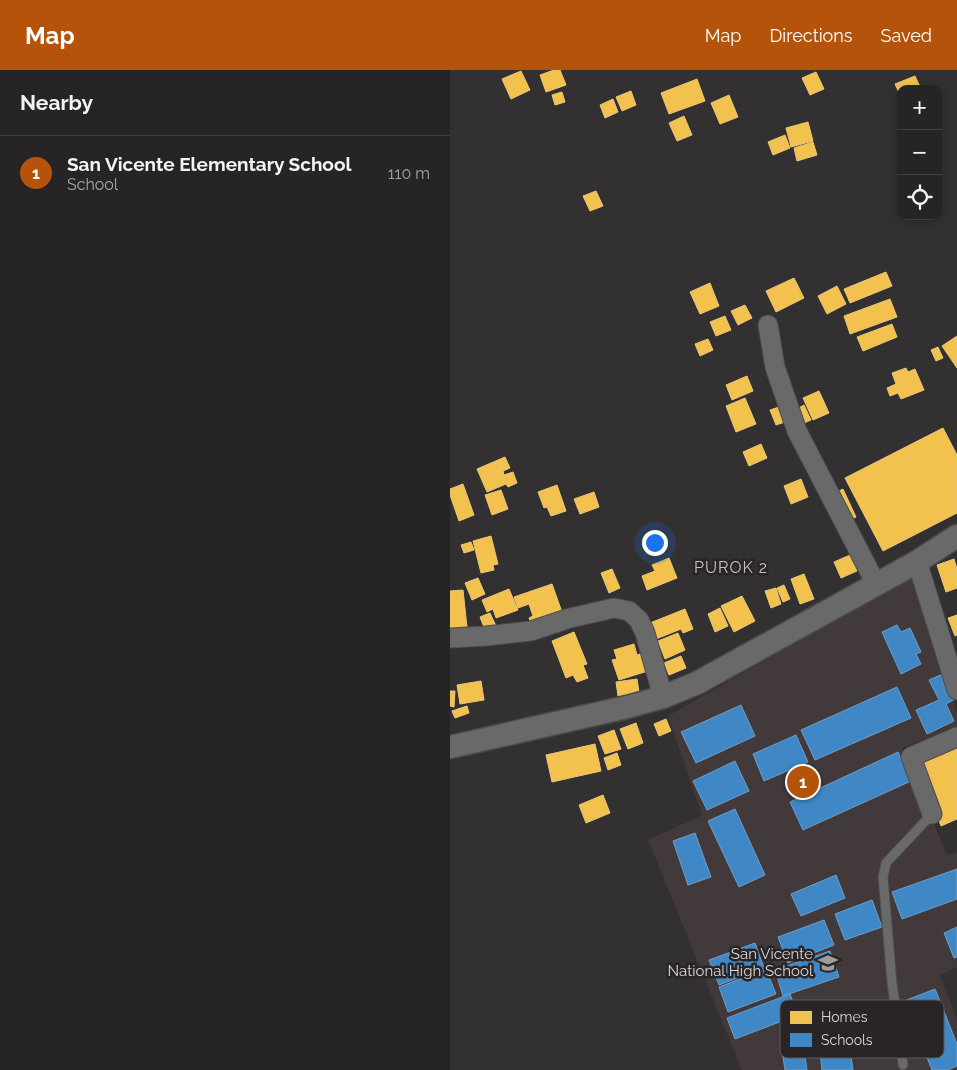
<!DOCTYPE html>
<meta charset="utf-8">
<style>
:root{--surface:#262425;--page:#323032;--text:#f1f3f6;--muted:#a4a4a7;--line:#424142;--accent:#b45309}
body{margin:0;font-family:Raleway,sans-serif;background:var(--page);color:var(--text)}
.controls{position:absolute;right:15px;top:15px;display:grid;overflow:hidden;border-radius:10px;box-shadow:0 2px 8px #0003}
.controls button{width:45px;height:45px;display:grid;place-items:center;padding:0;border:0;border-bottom:1px solid var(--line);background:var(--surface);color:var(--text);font:25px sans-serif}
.you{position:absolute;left:204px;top:472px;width:18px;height:18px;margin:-12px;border:4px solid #fff;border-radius:50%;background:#1a73e8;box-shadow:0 0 0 8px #1a73e833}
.badge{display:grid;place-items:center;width:32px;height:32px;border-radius:50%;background:var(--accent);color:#fff;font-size:16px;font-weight:700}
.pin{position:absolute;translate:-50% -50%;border:2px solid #fff;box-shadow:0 1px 5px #0006}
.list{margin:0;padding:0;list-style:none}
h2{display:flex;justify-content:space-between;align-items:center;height:65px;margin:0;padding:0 20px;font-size:21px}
h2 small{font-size:16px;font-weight:400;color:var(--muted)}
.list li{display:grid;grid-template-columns:32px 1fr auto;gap:15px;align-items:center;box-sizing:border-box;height:75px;padding:0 20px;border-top:1px solid var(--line)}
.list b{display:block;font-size:19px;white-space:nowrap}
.list p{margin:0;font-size:16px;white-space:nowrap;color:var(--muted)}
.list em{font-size:16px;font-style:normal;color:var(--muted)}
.icon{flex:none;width:28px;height:28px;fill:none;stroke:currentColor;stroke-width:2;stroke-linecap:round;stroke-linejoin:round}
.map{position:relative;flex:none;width:507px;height:1000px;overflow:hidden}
header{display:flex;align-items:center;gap:30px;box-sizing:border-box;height:70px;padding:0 25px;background:var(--accent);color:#fff}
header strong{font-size:24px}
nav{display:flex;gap:28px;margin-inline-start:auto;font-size:18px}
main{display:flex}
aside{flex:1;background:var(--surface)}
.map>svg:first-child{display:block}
.built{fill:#42393b}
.homes{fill:#f2c14e;stroke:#eac777}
.schools{fill:#3f88c5;stroke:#6d9fca}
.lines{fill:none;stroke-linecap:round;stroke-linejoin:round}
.service-casing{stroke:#4d4b4c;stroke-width:11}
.minor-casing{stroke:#4d4b4c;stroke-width:21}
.tertiary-casing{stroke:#4d4b4c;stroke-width:25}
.service{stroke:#696969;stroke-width:9}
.minor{stroke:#696969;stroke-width:19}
.tertiary{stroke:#696969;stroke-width:22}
.labels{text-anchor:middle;stroke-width:5;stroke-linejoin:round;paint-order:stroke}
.poi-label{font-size:15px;fill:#d9d6d7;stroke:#292526;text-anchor:end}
.neighbourhood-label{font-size:16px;letter-spacing:1px;fill:#c6c0c1;stroke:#292526}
.key{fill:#292526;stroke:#5e5a5b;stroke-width:1}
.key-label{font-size:14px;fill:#d9d6d7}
</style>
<header>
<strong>Map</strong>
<nav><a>Map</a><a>Directions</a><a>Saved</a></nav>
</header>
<main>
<aside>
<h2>Nearby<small></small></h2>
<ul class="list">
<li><span class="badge">1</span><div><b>San Vicente Elementary School</b><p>School</p></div><em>110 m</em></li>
</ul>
</aside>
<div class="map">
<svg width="507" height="1000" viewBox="0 0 507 1000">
<rect width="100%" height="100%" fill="#323031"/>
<path class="built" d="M465,504L507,643V656L452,678L497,785L507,782V897L490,905L507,950V1000H292L198,770L252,745L218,646Z"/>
<g class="homes">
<path d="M104,0H110L116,15L96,22L90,5Z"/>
<path d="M71,1L80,20L61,29L52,9Z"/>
<path d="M366,2L374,19L360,25L352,8Z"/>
<path d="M465,6L471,19H451V27L445,14Z"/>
<path d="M247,9L255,31L219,44L211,23Z"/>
<path d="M181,21L186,35L172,41L166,27Z"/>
<path d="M112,22L115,32L105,35L102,25Z"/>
<path d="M279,25L288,47L270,54L261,33Z"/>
<path d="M163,29L168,42L155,48L150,35Z"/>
<path d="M234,46L242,65L227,71L219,53Z"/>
<path d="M358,52L363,71L341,77L336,58Z"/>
<path d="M335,65L340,78L323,85L318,72Z"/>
<path d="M363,72L367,85L347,91L344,78Z"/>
<path d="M146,121L153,136L140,141L133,126Z"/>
<path d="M436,202L442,216L400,233L394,219Z"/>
<path d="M344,208L354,228L326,242L316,221Z"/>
<path d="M260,213L269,236L250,244L240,222Z"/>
<path d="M387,216L396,234L377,244L368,226Z"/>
<path d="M440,229L447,247L400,264L394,246Z"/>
<path d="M295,235L302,248L288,255L281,241Z"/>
<path d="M275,246L281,260L266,266L260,252Z"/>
<path d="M442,254L447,267L413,281L407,267Z"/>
<path d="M507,266V298L492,276Z"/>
<path d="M258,269L263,280L250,286L245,274Z"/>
<path d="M488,277L493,288L486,291L481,280Z"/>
<path d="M456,298L458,302L465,299L474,320L451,329L448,323L440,326L437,318L446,314L442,303Z"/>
<path d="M297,306L303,321L282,330L276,315Z"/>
<path d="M369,321L379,343L363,350L353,328Z"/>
<path d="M295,328L306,354L286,362L276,336Z"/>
<path d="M335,335L341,350L326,355L320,340Z"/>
<path d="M354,335L361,350L354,353L347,339Z"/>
<path d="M493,358L507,385V443L433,481L395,408Z"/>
<path d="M311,374L317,388L299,396L293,382Z"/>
<path d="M55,387L60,398L53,401L54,405L63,402L67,413L58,417L56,414L37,422L27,399Z"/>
<path d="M351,409L358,427L341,434L334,416Z"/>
<path d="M13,414L24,445L9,451L0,425V419Z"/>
<path d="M107,415L116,441L101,446L97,437L94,438L88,422Z"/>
<path d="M393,419L406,447L400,450L387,422Z"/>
<path d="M51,420L58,439L42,445L35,425Z"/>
<path d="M144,422L149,437L130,444L124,429Z"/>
<path d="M41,466L48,494L43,495L44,500L31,503L23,471Z"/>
<path d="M21,472L24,480L14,483L11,475Z"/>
<path d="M400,485L407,501L391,508L384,492Z"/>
<path d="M219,488L227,508L197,520L192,506L205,501L202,495Z"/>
<path d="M504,489L507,499V518L496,522L487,495Z"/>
<path d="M162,499L170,518L159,523L151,503Z"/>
<path d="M354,504L364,529L350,534L341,509Z"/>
<path d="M28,508L35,524L22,530L15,513Z"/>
<path d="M102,514L113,545L82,555L79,548L83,546L79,534L68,538L64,527Z"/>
<path d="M334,515L340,529L333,532L327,518Z"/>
<path d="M326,518L331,534L321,538L315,521Z"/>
<path d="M59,519L68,540L46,548L43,539L37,542L32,530Z"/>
<path d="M13,520L17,557L0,559V521Z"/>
<path d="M292,526L305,551L284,562L271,536Z"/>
<path d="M270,538L278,556L265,562L258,544Z"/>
<path d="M235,539L243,559L233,563L231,559L206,569L200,553Z"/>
<path d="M40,543L46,556L35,560L30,547Z"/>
<path d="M507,545V565L505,566L498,548Z"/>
<path d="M124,562L137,594L133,595L138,608L127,612L123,605L116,608L102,571Z"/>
<path d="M228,563L235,580L215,589L208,571Z"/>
<path d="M184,574L187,585L195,582L201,600L169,610L162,590L167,589L164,580Z"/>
<path d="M231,586L236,598L219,605L214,593Z"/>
<path d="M187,609L189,622L168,626L166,612Z"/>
<path d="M31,611L34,630L10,634L7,615Z"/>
<path d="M0,621H5L4,637L0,636Z"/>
<path d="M17,636L19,643L5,648L2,641Z"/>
<path d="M216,649L221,661L209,666L204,654Z"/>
<path d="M186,653L193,673L178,679L170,659Z"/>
<path d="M164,660L171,679L155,684L148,666Z"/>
<path d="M145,674L151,701L102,712L96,685Z"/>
<path d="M507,676V749L491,756L466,693Z"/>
<path d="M167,683L171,695L158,700L154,688Z"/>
<path d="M153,725L160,743L136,753L129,735Z"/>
</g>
<g class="schools">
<path d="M447,555L451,562L460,558L471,582L466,584L471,594L451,604L432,562Z"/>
<path d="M495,603L507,628L496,634L504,651L477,664L466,640L489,630L479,610Z"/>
<path d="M447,617L461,648L365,690L351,660Z"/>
<path d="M291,635L305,666L246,693L231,662Z"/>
<path d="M346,665L358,692L314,711L303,684Z"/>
<path d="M448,682L461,711L353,760L340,732Z"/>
<path d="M285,691L299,721L257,740L243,711Z"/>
<path d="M285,739L315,805L289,817L258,751Z"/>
<path d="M245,763L261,807L238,815L223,771Z"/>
<path d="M507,799V829L452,849L442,822Z"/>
<path d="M386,805L395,828L351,846L341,824Z"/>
<path d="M422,830L432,857L395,870L385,844Z"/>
<path d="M374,850L384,875L338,893L328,867Z"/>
<path d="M507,857V887L504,888L494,863Z"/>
<path d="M305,873L314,898L269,915L259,890Z"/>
<path d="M380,881L389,907L333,926L325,900Z"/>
<path d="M316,899L326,924L278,942L269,917Z"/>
<path d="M485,919L507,974V996L498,1000H482L454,931Z"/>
<path d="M340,924L348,945L285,969L277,948Z"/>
<path d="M353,971L357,1000H335L331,974Z"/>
<path d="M400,978L403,1000H372L370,981Z"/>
</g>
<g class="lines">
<defs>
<path id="service" d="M453,995L442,913L433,807L436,793L482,744"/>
<g id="minor">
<path d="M318,255L325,297L347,361L426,514"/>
<path d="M465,493L470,501L507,620"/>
<path d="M0,568L36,566L81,561L120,548L164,538L179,541L189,550L195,563L213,627"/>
<path d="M482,744L461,687L507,667"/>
</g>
<path id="tertiary" d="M0,677L177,637L213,627L247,613L465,493L507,466"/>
</defs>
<use href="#service" class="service-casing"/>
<use href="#minor" class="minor-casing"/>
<use href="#tertiary" class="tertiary-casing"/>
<use href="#service" class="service"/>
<use href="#minor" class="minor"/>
<use href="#tertiary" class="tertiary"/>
</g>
<defs>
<symbol id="school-bare" viewBox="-9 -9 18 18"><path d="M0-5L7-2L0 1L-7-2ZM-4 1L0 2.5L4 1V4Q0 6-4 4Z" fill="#9f9c9d" stroke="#292526" stroke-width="2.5" paint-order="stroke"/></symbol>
</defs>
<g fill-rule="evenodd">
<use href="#school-bare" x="364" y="879" width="28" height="28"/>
</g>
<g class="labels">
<g class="poi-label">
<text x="363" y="889">San Vicente<tspan x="363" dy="17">National High School</tspan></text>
</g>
<g class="neighbourhood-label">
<text x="281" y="503">PUROK 2</text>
</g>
</g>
<rect x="330" y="930" width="164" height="58" rx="8" class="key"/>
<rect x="340" y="941" width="22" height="13" fill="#f2c14e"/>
<rect x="340" y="963" width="22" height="14" fill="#3f88c5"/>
<g class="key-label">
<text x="371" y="952">Homes</text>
<text x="371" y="975">Schools</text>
</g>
</svg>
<div class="controls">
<button>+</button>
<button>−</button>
<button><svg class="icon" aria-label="locate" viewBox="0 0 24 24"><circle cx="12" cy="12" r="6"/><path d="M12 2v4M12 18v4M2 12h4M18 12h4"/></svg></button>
</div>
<div class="you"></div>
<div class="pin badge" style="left:353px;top:712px">1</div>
</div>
</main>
